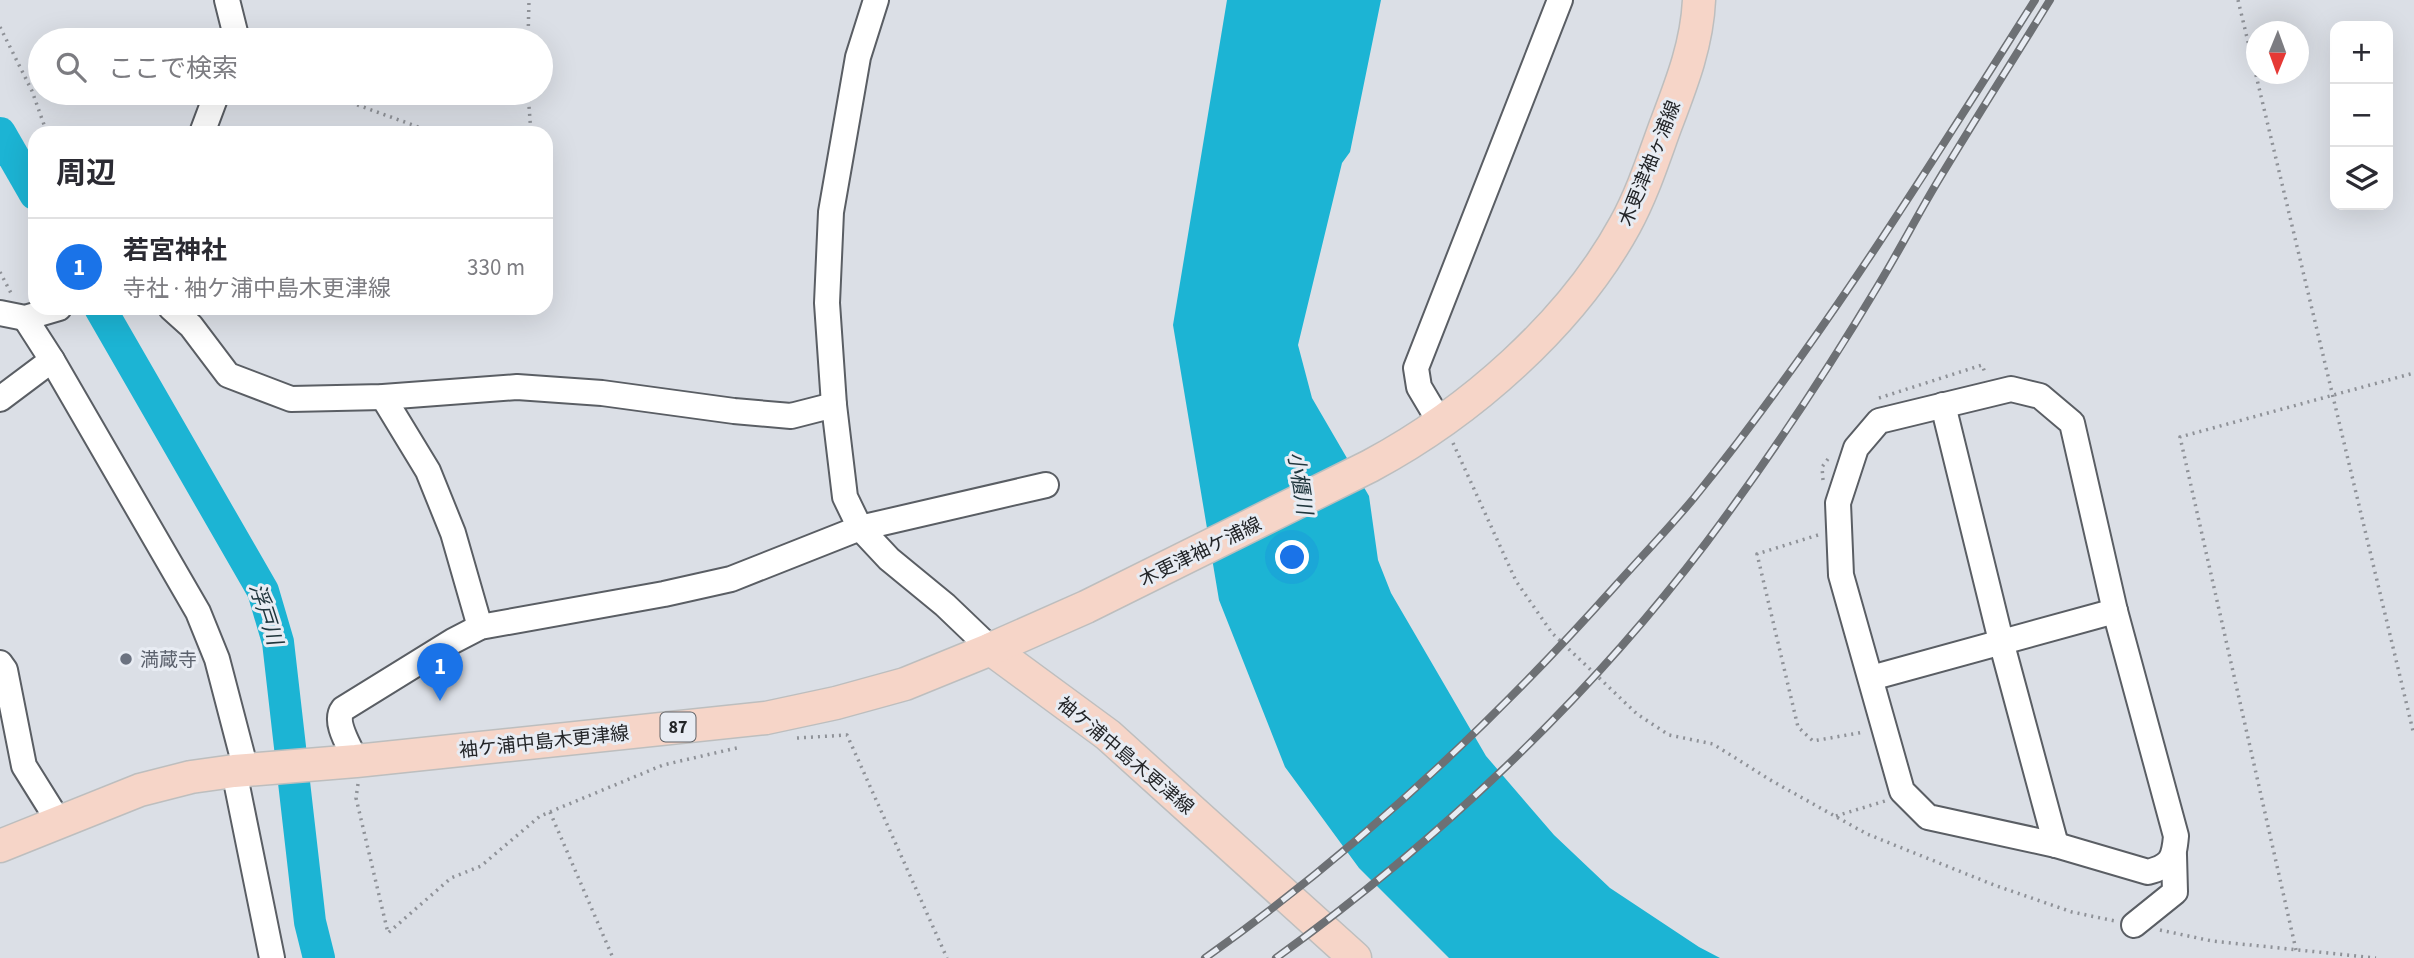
<!DOCTYPE html>
<html lang="ja">
<meta charset="utf-8">
<style>
:root{--surface:#fff;--page:#f2f2f3;--text:#2b2b33;--muted:#7c7c81;--line:#e1e1e2;--accent:#1a73e8}
body{margin:0;font-family:"Source Sans 3","Noto Sans JP",sans-serif;background:var(--page);color:var(--text)}
.controls{position:absolute;right:21px;top:21px;display:grid;overflow:hidden;border-radius:14px;box-shadow:0 7px 28px #0002}
.controls button{width:63px;height:63px;display:grid;place-items:center;padding:0;border:0;border-bottom:2px solid var(--line);background:var(--surface);color:var(--text);font:35px sans-serif}
.compass{position:absolute;left:2246px;top:21px;width:63px;height:63px;border-radius:50%;background:var(--surface);box-shadow:0 7px 28px #0002;rotate:181deg}
.you{position:absolute;left:1293px;top:558px;width:24px;height:24px;margin:-18px;border:5px solid #fff;border-radius:50%;background:#1a73e8;box-shadow:0 0 0 10px #1a73e833}
.badge{display:grid;place-items:center;width:46px;height:46px;border-radius:50%;background:var(--accent);color:#fff;font-size:23px;font-weight:700}
.pin{position:absolute;translate:-50% -58px;filter:drop-shadow(0 2px 4px #0008)}
.pin::after{content:'';position:absolute;top:37px;width:24px;height:21px;background:inherit;clip-path:polygon(0 0,100% 0,50% 100%)}
.list{margin:0;padding:0;list-style:none}
h2{display:flex;justify-content:space-between;align-items:center;height:91px;margin:0;padding:0 28px;font-size:30px}
h2 small{font-size:23px;font-weight:400;color:var(--muted)}
.list li{display:grid;grid-template-columns:46px 1fr auto;gap:21px;align-items:center;box-sizing:border-box;height:98px;padding:0 28px;border-top:2px solid var(--line)}
.list b{display:block;font-size:26px;white-space:nowrap}
.list p{margin:0;font-size:23px;white-space:nowrap;color:var(--muted)}
.list em{font-size:23px;font-style:normal;color:var(--muted)}
.icon{flex:none;width:38px;height:38px;fill:none;stroke:currentColor;stroke-width:2;stroke-linecap:round;stroke-linejoin:round}
.map{position:relative;flex:none;width:2414px;height:958px;overflow:hidden}
.search{position:absolute;background:var(--surface);box-shadow:0 7px 28px #0002;left:28px;top:28px;width:525px;height:77px;display:flex;align-items:center;gap:18px;box-sizing:border-box;padding:0 24px;border-radius:38px;color:var(--muted);font-size:26px}
.panel{position:absolute;background:var(--surface);box-shadow:0 7px 28px #0002;left:28px;top:126px;width:525px;height:189px;border-radius:21px}
.map>svg:first-child{display:block}
.water{fill:#1cb4d4}
.lines{fill:none;stroke-linecap:round;stroke-linejoin:round}
.river{stroke:#1cb4d4;stroke-width:32}
.minor-casing{stroke:#5a5e64;stroke-width:28}
.major-casing{stroke:#bdbebe;stroke-width:35}
.path{stroke:#8f9298;stroke-width:3.5;stroke-dasharray:2 5;stroke-linecap:butt}
.minor{stroke:#fff;stroke-width:24}
.major{stroke:#f6d5c8;stroke-width:32}
.rail-casing{stroke:#6d7074;stroke-width:8}
.rail{stroke:#e8ecf3;stroke-width:5;stroke-dasharray:16;stroke-linecap:butt}
.worship-dot{fill:#6b7280;stroke:#e8ecf3;stroke-width:2.5}
.labels{text-anchor:middle;stroke-width:6;stroke-linejoin:round;paint-order:stroke}
.shield{fill:#e8ecf3;stroke:#5e6165;stroke-width:2}
.shield-label{font-size:18px;font-weight:bold;fill:#232528}
.street-label{font-size:19px;fill:#232528;stroke:#e8ecf3}
.worship-label{font-size:19px;fill:#5b616d;stroke:#e8ecf3;text-anchor:start}
.water-label{font-size:21px;font-style:italic;fill:#20363d;stroke:#e8ecf3}
</style>
<div class="map">
<svg width="2414" height="958" viewBox="0 0 2414 958">
<rect width="100%" height="100%" fill="#dbdfe6"/>
<path class="water" d="M1227,0H1381L1350,152L1342,163L1298,345L1312,398L1369,496L1378,560L1391,593L1486,756L1554,835L1610,888L1699,947L1720,958H1449L1359,868L1285,767L1219,600L1173,325Z"/>
<g class="lines">
<g class="river">
<path d="M0,133L35,194"/>
<path d="M100,308L263,591L278,642L310,922L319,958"/>
</g>
<defs>
<g id="minor">
<path d="M227,0L237,40"/>
<path d="M876,0L858,57L831,212L827,303L834,405L845,497L860,528L889,559L945,605L991,649"/>
<path d="M202,133L217,93"/>
<path d="M171,308L191,326L228,375L291,399L383,397L517,387L602,393L734,411L791,416L834,405"/>
<path d="M0,313L25,318L59,308"/>
<path d="M52,360L198,612L217,659L246,770"/>
<path d="M2011,389L2040,396L2072,423L2115,611L2176,836C2174,859 2171,866 2148,872L2056,845L1928,817L1902,791L1841,575L1838,503L1856,448L1879,421Z"/>
<path d="M383,397L428,471L453,533L480,627"/>
<path d="M0,399L52,360L25,318"/>
<path d="M1943,405L2001,641L2056,845"/>
<path d="M1441,424L1419,387L1416,368L1560,0"/>
<path d="M0,663L5,670L24,766L59,822"/>
<path d="M1871,678L2115,611"/>
<path d="M356,761C350,747 333,722 343,709L453,641L480,627L664,594L731,579L860,528L1046,485"/>
<path d="M234,771L272,958"/>
<path d="M2134,925L2175,892L2174,855"/>
</g>
<g id="major">
<path d="M991,649L1108,735L1355,958"/>
<path d="M0,846L140,790L191,777L234,771L356,761L766,718L836,703L905,684L991,649L1086,607L1370,466C1469,413 1571,324 1625,225C1642,194 1653,160 1665,127C1681,85 1697,45 1699,0"/>
</g>
</defs>
<use href="#minor" class="minor-casing"/>
<use href="#major" class="major-casing"/>
<g class="path">
<path d="M2238,0L2414,735"/>
<path d="M0,27L32,91L47,133"/>
<path d="M528,40L529,0"/>
<path d="M332,93L341,99L435,133"/>
<path d="M528,93L531,133"/>
<path d="M0,272L12,295"/>
<path d="M1879,398L1982,365L1986,375"/>
<path d="M1453,443L1516,581L1552,633L1637,714L1669,735L1713,744L1772,781L1867,834L1994,885L2072,912L2115,921"/>
<path d="M1823,480L1822,467L1831,455"/>
<path d="M1818,535L1757,554L1798,727L1813,741L1864,732"/>
<path d="M797,738L847,735L947,958"/>
<path d="M358,784L356,798L388,933L451,878L481,866L540,816L663,765L741,747"/>
<path d="M550,812L613,958"/>
<path d="M1836,816L1885,801"/>
<path d="M2160,930L2212,941L2376,958"/>
<path d="M2296,950L2180,437L2414,373"/>
</g>
<use href="#minor" class="minor"/>
<use href="#major" class="major"/>
<defs>
<g id="rail">
<path d="M1205,958C1356,851 1494,722 1617,584C1643,555 1670,527 1694,498C1821,341 1927,170 2035,0"/>
<path d="M1276,958C1436,843 1587,700 1706,543C1768,460 1826,373 1879,284C1899,251 1916,218 1935,186C1972,124 2012,62 2050,0"/>
</g>
</defs>
<use href="#rail" class="rail-casing"/>
<use href="#rail" class="rail"/>
</g>
<circle class="worship-dot" cx="126" cy="659" r="7"/>
<g class="labels">
<rect class="shield" x="660.5" y="712.5" width="35" height="29" rx="5"/>
<g class="shield-label">
<text x="678" y="733">87</text>
</g>
<g class="street-label">
<text transform="translate(1649 163) rotate(-68)" y="7">木更津袖ヶ浦線</text>
<text transform="translate(1200 551) rotate(-26)" y="7">木更津袖ケ浦線</text>
<text transform="translate(544 741) rotate(-6)" y="7">袖ケ浦中島木更津線</text>
<text transform="translate(1126 755) rotate(40)" y="7">袖ケ浦中島木更津線</text>
</g>
<g class="worship-label">
<text x="140" y="666">満蔵寺</text>
</g>
<g class="water-label">
<text transform="translate(1300 483) rotate(81)" y="7">小櫃川</text>
<text transform="translate(266 614) rotate(72)" y="7">浮戸川</text>
</g>
</g>
</svg>
<div class="controls">
<button>+</button>
<button>−</button>
<button><svg class="icon" aria-label="layers" viewBox="0 0 24 24"><path d="M12 4l9 5-9 5-9-5zM3 14l9 5 9-5"/></svg></button>
</div>
<svg class="compass" viewBox="-18 -18 36 36"><path d="M0-13l5 13h-10z" fill="#e53935"/><path d="M0 13l5-13h-10z" fill="#7c7c81"/></svg>
<div class="you"></div>
<div class="pin badge" style="left:440px;top:701px">1</div>
<div class="search"><svg class="icon" aria-label="search" viewBox="0 0 24 24"><circle cx="10" cy="10" r="6"/><path d="M15 15l6 6"/></svg>ここで検索</div>
<section class="panel">
<h2>周辺<small></small></h2>
<ul class="list">
<li><span class="badge">1</span><div><b>若宮神社</b><p>寺社 · 袖ケ浦中島木更津線</p></div><em>330 m</em></li>
</ul>
</section>
</div>
